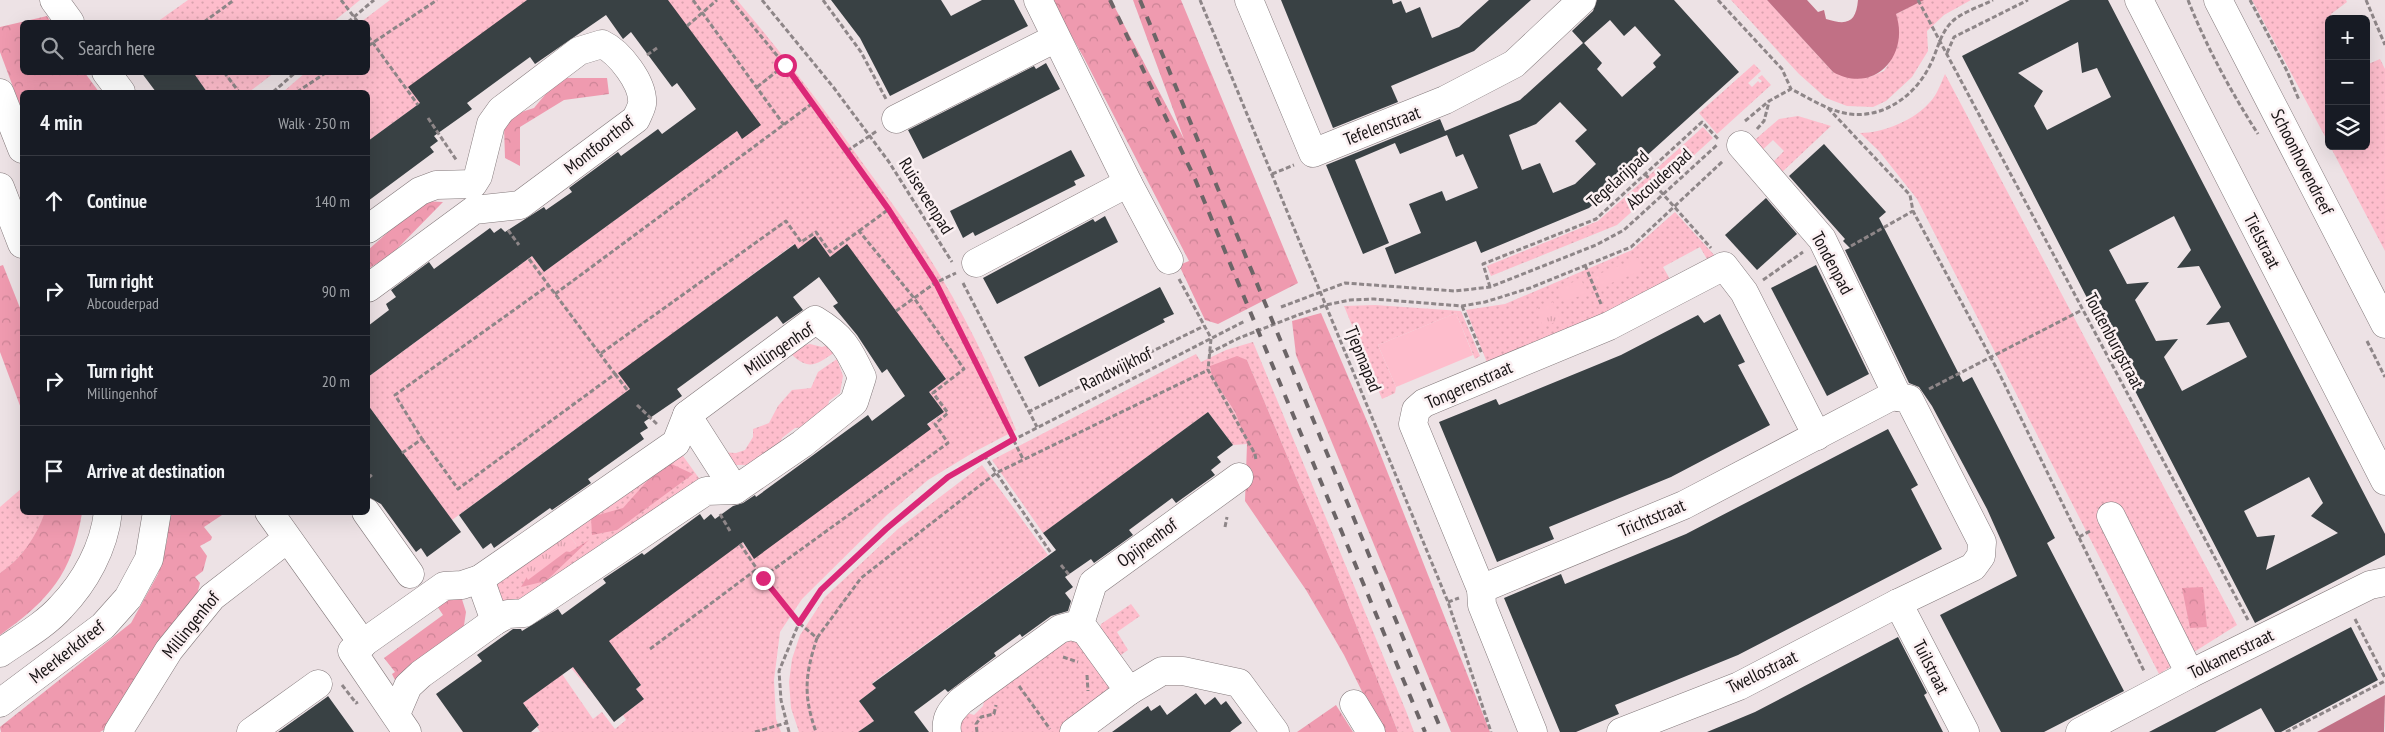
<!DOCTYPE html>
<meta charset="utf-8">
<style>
:root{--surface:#171b24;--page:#242831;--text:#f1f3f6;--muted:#9ea1a6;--line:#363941}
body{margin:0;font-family:"PT Sans Narrow",sans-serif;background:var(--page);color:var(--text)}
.controls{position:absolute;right:15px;top:15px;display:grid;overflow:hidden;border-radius:8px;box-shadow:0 5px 20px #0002}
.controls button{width:45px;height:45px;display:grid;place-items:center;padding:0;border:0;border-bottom:1px solid var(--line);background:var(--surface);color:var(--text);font:25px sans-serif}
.stop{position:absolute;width:15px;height:15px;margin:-11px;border:4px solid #db2777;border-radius:50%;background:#fff}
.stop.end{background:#db2777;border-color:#fff;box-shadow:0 1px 5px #0008}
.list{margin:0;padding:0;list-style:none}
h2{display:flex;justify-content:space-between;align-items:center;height:65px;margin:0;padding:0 20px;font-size:21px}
h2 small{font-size:16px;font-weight:400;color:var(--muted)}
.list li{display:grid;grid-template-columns:32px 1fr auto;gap:15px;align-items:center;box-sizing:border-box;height:90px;padding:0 20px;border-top:1px solid var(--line)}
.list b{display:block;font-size:19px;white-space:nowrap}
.list p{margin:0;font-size:16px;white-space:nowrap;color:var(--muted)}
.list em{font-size:16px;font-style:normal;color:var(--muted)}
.icon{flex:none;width:28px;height:28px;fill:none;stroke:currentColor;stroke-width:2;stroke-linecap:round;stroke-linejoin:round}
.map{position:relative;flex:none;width:2385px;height:732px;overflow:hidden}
.search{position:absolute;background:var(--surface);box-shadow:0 5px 20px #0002;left:20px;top:20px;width:350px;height:55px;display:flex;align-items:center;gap:12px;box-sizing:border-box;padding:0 18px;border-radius:8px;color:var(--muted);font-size:19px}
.panel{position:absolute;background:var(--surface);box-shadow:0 5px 20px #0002;left:20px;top:90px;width:350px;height:425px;border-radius:8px}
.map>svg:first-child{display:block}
.grass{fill:url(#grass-dots)}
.forest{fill:url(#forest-crowns)}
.park{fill:url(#park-tufts)}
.pitch{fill:#febdcc}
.water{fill:#c17085}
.building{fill:#394144;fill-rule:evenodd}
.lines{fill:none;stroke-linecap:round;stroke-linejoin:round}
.minor-casing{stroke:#83797b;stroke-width:29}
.major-casing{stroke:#83797b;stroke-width:29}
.path{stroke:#8e8688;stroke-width:3;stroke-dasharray:5 2.5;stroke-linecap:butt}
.minor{stroke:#fff;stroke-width:28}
.major{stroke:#fff;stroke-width:28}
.rail{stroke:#6c6567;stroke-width:4;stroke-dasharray:9 9;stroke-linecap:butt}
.route{stroke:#db2777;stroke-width:6}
.labels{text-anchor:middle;stroke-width:5;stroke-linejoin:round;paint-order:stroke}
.street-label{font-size:18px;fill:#181415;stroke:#fbf0f2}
</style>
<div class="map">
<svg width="2385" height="732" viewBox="0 0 2385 732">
<defs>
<pattern id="grass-dots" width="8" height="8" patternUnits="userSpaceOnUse" patternTransform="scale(1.25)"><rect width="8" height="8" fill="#febdcc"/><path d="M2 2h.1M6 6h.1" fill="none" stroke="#d9a2ae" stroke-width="1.8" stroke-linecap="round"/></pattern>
<pattern id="forest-crowns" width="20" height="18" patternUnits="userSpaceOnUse" patternTransform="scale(1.25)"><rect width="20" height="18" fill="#ef9aaf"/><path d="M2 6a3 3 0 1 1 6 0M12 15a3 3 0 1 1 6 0" fill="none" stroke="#cc8496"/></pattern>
<pattern id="park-tufts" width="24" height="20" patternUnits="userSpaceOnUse" patternTransform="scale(1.25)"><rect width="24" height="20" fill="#febdcc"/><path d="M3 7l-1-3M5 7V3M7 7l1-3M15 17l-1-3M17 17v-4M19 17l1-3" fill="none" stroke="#d9a2ae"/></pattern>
</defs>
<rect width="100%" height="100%" fill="#ede2e5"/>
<g class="grass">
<path d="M188,0H360L333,22H157Z"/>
<path d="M390,0H527L420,103L368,141V92H283L305,73L368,72V22H361Z"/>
<path d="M668,0H737C782,53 824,108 864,165C882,189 900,214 917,239C957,298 989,364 1016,430L974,452L928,480L887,515L802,599L780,632L774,680L776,719L781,732H540L537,727L539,725L523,703L562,674L593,719L602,712L615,729L626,720L623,715L644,699L636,689L641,685L625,663L589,689L571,668L742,542L754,558L944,412L929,392L946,379L847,245L830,257L815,237L798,249L794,244L619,373L630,389L452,520L368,405V377L532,256L544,272L720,143L733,126L742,138Z"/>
<path d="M1731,0H1767L1833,72L1870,77L1884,71L1891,60L1896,14L1924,0H1971L1944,15L1927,31L1928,51L1912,77L1886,101L1873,107L1847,106L1826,98L1799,74Z"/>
<path d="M2252,0H2346L2347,2L2331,14L2333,19H2329V144Z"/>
<path d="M2380,59L2385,69V251L2330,146H2366V65Z"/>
<path d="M1754,64L1761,71L1748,83L1752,87L1758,81L1760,83L1762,81L1758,78L1762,75L1771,85L1717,134L1699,113Z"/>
<path d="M193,73H274L249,92H207Z"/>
<path d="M1945,74L2237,625L2159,674L1917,199L1879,151L1860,133C1883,133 1915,120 1930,102C1937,95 1941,83 1945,74Z"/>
<path d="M1798,116L1831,126L1779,175L1770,165L1784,151L1773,140L1758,154L1750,144L1779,119Z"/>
<path d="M1703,127L1713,138L1617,225L1491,276L1487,266L1598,221Z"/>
<path d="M1675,212L1716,257L1708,261L1700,247L1663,267L1671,281L1490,370L1466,310L1505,304L1632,250Z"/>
<path d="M1375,305L1461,311L1480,356L1475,359L1456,313L1378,345L1396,387L1395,393L1382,399L1344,306Z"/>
<path d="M1253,342L1406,711L1414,732H1398L1331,561L1247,360L1212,377L1235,412L1247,444L1233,445L1208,412L1043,533L992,460L1196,354L1201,362L1226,350Z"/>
<path d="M810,344L822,347L828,345L835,352C816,365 809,371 791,354L780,357L772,369L766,361L797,347Z"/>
<path d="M837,359L843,376L840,393L829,401L827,412L805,427L795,428L782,438L776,455L750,465H722L720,452L736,453L745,450L753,437V429L769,423L778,406L792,390L811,388L818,372Z"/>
<path d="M678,449L701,481L614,544L607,539L593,550L598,558L535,601L504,606L494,583L517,563L576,544L564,529Z"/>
<path d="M982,465L1048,555L872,683L876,688L859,701L874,721L858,732H799L791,708L789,682L792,659L800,635L825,597L898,529Z"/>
<path d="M22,488V512L45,513C36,537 22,558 0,573V507Z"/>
<path d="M1131,604L1140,616L1117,632L1128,650L1114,660L1099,632L1101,624Z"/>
<path d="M1077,634L1109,672L1113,698L1064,732H953L961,711L974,715L983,706L986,693Z"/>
</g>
<g class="forest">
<path d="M1051,0H1111L1184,139L1133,0H1181L1298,283L1218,324L1205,320L1179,265L1189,261L1084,58Z"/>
<path d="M47,16L51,22H22V72L85,73L99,92H22V111L0,52V27Z"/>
<path d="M559,78H607L609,94L564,100L520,127V166L505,158L504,126L509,116L534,108Z"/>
<path d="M423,201L443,202L392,254L368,269V250Z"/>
<path d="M3,265L22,313V411L0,352V266Z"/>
<path d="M1321,313L1372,433L1490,732H1451L1296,355L1292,321Z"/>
<path d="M1237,356L1247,360L1331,561L1398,732H1382L1344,655L1306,590L1245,501L1247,444L1235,412L1212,377L1210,366Z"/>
<path d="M665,461L693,474L617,530L592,535L591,517L623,508Z"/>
<path d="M45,512L82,513C72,574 49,600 0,635V573C22,558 36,537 45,512Z"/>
<path d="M170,513H225L204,527L212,537L211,540L200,546L207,556L203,571L195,577L200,583L196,599L109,727L100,732H1L0,727L131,623L158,574L167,541Z"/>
<path d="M589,540L546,581L521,587L544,548L570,552Z"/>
<path d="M2203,587L2207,627L2190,628L2182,588Z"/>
<path d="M460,593L466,612L463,632L396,682L392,674L395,672L384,658L443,615L435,603Z"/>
<path d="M1336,705L1353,732H1297Z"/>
</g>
<g class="park">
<path d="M1553,302L1560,320L1543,327L1536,309Z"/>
<path d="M564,529L576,544L528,580L518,563Z"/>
</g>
<g class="pitch">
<path d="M1638,258L1643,270L1599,288L1594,276Z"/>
<path d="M1581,279L1587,293L1564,302L1558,288Z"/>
<path d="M1456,313L1473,355L1396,387L1378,345Z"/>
</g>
<g class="water">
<path d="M1767,0H1807L1818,12L1824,10L1826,19C1848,26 1856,22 1858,0H1924L1896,14C1910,56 1874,95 1833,72Z"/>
<path d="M2385,695L2384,732H2317Z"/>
</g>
<g class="building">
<path d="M527,0H668L761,125L742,139L737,131L544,272L532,256L368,377V326L389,310L386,304L396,297L391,290L429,262L434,269L490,228L494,233L501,228L505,232L544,207L546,210L572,192L569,188L618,152L621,156L658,129L662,134L696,109L677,83L672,87L631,32L623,39L606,15L535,64L530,57L467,103L472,109L434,136L438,141L430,147L434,152L368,201V141L420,103L408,87Z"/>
<path d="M831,0H941L951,16L982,0H1014L1028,26L890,96L860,38Z"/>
<path d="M1281,0H1392L1393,4L1401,1L1406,13L1420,7L1432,38L1459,27L1489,0H1531L1474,51L1391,86L1398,102L1333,128Z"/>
<path d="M1597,0H1674L1739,72L1589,208L1481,253L1476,241L1395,274L1385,248L1421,233L1409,204L1442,191L1446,201L1478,188L1463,154L1456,157L1447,135L1400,154L1395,143L1355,160L1389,243L1363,254L1326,165L1440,119L1445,131L1520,100L1583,43L1572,31L1593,11ZM1610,20L1624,36L1635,26L1661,55L1653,63L1656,67L1622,97L1597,69L1602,63L1584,43ZM1560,102L1587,130L1575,141L1596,164L1575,184L1553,193L1540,163L1522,170L1509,135L1536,124Z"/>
<path d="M2070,0H2108L2385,534V555L2255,623L1962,56ZM2078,42L2082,73L2097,68L2111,97L2047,130L2034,106L2043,91L2018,73ZM2174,216L2191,250L2177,268L2199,266L2221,307L2206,325L2229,322L2247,357L2182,391L2164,357L2178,339L2156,341L2135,300L2149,282L2127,284L2109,250ZM2309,477L2323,503L2311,516L2338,533L2266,570L2275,535L2257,537L2244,511Z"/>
<path d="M1046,63L1060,89L923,159L908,130L1034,66L1036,69Z"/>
<path d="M141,72H193L207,92H156Z"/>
<path d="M1824,144L1886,212L1879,218L1963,382L1972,377L2000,431L2055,538L2047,543L2124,691L2044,732H2001L1940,615L2017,576L1987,509L1932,406L1919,387L1909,383L1845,250L1850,248L1843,241L1845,239L1789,176Z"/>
<path d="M1071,150L1085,176L1074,181L1076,185L975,236L973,232L963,238L950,211Z"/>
<path d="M1766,198L1797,234L1757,270L1725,235Z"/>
<path d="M1105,216L1118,242L997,304L983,278L1093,219L1095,222Z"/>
<path d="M815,236L830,257L847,244L946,379L929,392L944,412L927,424L931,429L754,559L743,542L609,641L641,685L636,689L644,699L614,722L573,667L523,703L539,725L531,732H463L436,694L482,661L477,655L513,629H521L522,631L558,609L562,615L606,583L603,579L642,553L644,555L700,514L704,520L711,514L715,519L733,506L743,503L755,495L756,497L868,415L872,421L905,396L887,369L882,373L857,335L833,306L838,303L819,277L793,297L803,310L783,324L777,316L677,389L682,396L644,422L648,428L640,433L644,439L588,479L591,483L552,510L550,508L494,548L491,543L483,549L459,515L630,389L618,373L795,244L798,249Z"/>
<path d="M1816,265L1869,374L1827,396L1771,288Z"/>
<path d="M1160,287L1174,314L1163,319L1165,322L1039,387L1024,357Z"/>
<path d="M1720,314L1745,362L1738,365L1770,425L1671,477L1549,527L1554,539L1497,562L1439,422L1496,399L1499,405L1621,355L1698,315L1704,323Z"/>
<path d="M368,405L461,532L427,557L421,548L416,552L381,504L368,497Z"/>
<path d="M1208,412L1233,445L1217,457L1221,462L1211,470L1215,475L1176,503L1172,498L1129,530L1133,535L1094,563L1091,559L1065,577L1073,587L1065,593L1071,601L1068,611L1051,616L1022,637L1020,634L994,653L996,656L948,692L945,689L914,712L929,732H858L874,721L859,701L876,688L872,684L1056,550L1043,533Z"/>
<path d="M1888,429L1918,485L1911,489L1942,549L1738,655L1615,705L1619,714L1576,732H1560L1504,598L1561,574L1565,584L1686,534Z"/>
<path d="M2351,627L2378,680L2281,732H2275L2261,708L2215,732H2149Z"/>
<path d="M1898,637L1927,693L1924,695L1943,732H1707L1755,712Z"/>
<path d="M1196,693L1205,705L1215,697L1221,705L1226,701L1242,723L1230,732H1112L1148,706L1151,711L1160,705L1167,715Z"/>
<path d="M328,696L354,732H278L327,697Z"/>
</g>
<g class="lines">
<defs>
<g id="minor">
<path d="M54,0L70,22"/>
<path d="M1038,0L1128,183L1169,260"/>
<path d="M1249,0L1313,153L1445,100L1514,64L1582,0"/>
<path d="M2139,0L2385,481"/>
<path d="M2218,0L2385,324"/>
<path d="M106,72L121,92"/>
<path d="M896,119L1056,38"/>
<path d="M1741,145L1822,239L1898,397"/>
<path d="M368,229L420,191L436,185L473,184L478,176L491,124L501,110L579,51L602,44C619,52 644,83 642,104C641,109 638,114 636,119L520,205L474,210L368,288"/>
<path d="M976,263L1128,183"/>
<path d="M687,415L735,490"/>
<path d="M269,512L363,644"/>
<path d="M366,512L410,574"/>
<path d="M2111,516L2190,674"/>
<path d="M480,579L495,621"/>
<path d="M1481,589L1684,505L1892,396L1909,399L1982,542L1981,556L1973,567L1898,603L1739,686L1621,732"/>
<path d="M1898,603L1965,732"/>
<path d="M1079,627L1093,583L1239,477"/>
<path d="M1129,691L1162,671H1183L1239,683L1275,732"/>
<path d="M1354,704L1371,732"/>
<path d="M396,714L408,686L421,674L495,621L508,614L524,613L706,491L735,490L802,444L854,402L862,377C849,349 842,336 815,320L687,415L676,443L480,579L462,585L444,586L352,651L407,732"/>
<path d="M118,732L169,650L212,597L287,539"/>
<path d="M251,732L318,684"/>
<path d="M947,732C945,718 951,711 961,701L1060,629L1071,626L1085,630L1129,691L1074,732"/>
<path d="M1533,732L1482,605L1481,589L1413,424L1416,410L1424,403L1609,326L1724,266L1744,292L1817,436"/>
<path d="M2080,732L2190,674L2370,585L2385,582"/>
</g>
<g id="major">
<path d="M0,93L22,149"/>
<path d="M0,187L22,244"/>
<path d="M0,653C20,639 45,625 61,607C85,582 104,548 108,512"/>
<path d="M0,703L103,626L128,598L149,559L157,512"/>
</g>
</defs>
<use href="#minor" class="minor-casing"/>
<use href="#major" class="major-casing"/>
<g class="path">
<path d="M341,0L358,22"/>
<path d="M693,0L784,125"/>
<path d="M731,0L785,65L889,209"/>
<path d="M762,0L834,88L889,162L952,262"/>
<path d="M823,0L861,52L886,99"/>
<path d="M1200,0L1448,602L1491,732"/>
<path d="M1718,0L1782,69L1791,89"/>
<path d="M1918,0L2248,620"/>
<path d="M2188,0C2206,46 2231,92 2258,134"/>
<path d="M2250,0L2287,71L2299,100"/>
<path d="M2366,0L2385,45"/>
<path d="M204,22L234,0"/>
<path d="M348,22L374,0"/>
<path d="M687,26L717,0"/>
<path d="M368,36L418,105"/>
<path d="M368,46L437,0"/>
<path d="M1947,53L1954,37L2028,0"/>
<path d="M647,55L657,48"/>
<path d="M224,72L239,92"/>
<path d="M757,87L785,65"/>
<path d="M273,92L296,72"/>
<path d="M297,92L327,72"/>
<path d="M1828,108L1910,195L1913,211L1999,373L2144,671"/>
<path d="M428,118L457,161"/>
<path d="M1745,121L1769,101L1791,89C1809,98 1830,112 1850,114C1883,118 1913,97 1928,69C1938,52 1939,32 1955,19C1966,11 1981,6 1993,0"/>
<path d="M1757,129L1764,121L1769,102"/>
<path d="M847,151L877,131"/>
<path d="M1272,174L1294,165"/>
<path d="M1645,174L1711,248"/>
<path d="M508,230L519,245"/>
<path d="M859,231L889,209L935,283L1023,459"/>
<path d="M1851,246L1913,211"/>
<path d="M529,259L600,354L786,221L801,242L816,232L830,252L859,231L914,298L964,369L933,393L948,413L935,424L948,443L763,577"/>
<path d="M1585,265L1601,304"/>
<path d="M1179,279L1211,338"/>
<path d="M1763,280L1803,252"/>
<path d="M963,283L1037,427"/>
<path d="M1490,287L1483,264L1596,219L1702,122L1719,140"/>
<path d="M555,294L813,103"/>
<path d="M1462,306L1482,354"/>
<path d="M1281,307L1345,283L1455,291L1490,287L1596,245L1624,230L1717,145"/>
<path d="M896,311L935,283L956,273"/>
<path d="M1211,339L1208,370L1255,454L1256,460"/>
<path d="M2367,341L2385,377"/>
<path d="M1209,353L1239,338L1298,315L1326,305L1350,300L1374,299L1462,306L1485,302L1530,288L1631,247L1723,161"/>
<path d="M615,374L628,391"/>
<path d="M1929,389L2082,310"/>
<path d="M637,405L658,425"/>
<path d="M1028,412L1204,326"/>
<path d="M422,439L458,489L615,374L600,354"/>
<path d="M402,453L422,439L395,395L549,285"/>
<path d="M984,455L1051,553"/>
<path d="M368,478L373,474"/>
<path d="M720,514L730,531"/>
<path d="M1225,527L1227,517"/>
<path d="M2079,537L2092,530"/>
<path d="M740,544L757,569"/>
<path d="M1061,565L1070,576"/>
<path d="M1448,602L1459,598"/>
<path d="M2355,619L2385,678"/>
<path d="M817,638L861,578L996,473L1208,370"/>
<path d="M650,649L757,569L799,623L817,638C805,675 803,695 816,732"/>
<path d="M1063,657L1078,662"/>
<path d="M1087,675L1088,691"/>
<path d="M342,685L356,703L358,702"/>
<path d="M1019,686L1050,729"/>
<path d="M755,732L786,723"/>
<path d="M789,732L781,700L779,671L799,623L821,590L886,529L948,477L984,455L1245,321"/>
<path d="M977,732L976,724L981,717L994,714L996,705"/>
<path d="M2286,732L2385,681"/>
</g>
<use href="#minor" class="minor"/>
<use href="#major" class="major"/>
<g class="rail">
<path d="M1110,0L1195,179L1425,732"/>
<path d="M1140,0L1442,732"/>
</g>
</g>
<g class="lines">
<path class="route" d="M763,578L799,623L821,590L886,529L948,477L1014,439L936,283L889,210L785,65"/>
</g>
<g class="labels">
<g class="street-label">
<text transform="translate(1382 126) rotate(-21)" y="6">Tefelenstraat</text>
<text transform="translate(599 145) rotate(-38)" y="6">Montfoorthof</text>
<text transform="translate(2302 162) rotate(63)" y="6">Schoonhovendreef</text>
<text transform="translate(1618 179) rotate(-42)" y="6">Tegelarijpad</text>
<text transform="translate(1659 179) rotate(-42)" y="6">Abcouderpad</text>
<text transform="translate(926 196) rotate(58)" y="6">Ruiseveenpad</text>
<text transform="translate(2262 241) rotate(63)" y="6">Tielstraat</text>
<text transform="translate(1832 263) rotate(62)" y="6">Tondenpad</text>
<text transform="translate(2114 341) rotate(62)" y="6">Toutenburgstraat</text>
<text transform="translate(779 349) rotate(-34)" y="6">Millingenhof</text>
<text transform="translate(1363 359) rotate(68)" y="6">Tjepmapad</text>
<text transform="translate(1116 369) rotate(-26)" y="6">Randwijkhof</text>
<text transform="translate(1469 385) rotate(-24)" y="6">Tongerenstraat</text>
<text transform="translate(1652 518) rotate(-23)" y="6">Trichtstraat</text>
<text transform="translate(1147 543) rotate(-36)" y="6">Opijnenhof</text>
<text transform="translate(191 625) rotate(-51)" y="6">Millingenhof</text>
<text transform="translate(67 652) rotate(-38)" y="6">Meerkerkdreef</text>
<text transform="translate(2231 654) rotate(-26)" y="6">Tolkamerstraat</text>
<text transform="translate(1931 667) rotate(63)" y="6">Tuilstraat</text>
<text transform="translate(1762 672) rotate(-26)" y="6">Twellostraat</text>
</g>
</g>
</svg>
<div class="controls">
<button>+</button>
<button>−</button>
<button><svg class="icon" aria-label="layers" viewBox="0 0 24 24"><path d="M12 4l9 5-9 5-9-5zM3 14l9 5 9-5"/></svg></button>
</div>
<div class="stop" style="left:785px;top:65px"></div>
<div class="stop end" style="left:763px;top:578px"></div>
<div class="search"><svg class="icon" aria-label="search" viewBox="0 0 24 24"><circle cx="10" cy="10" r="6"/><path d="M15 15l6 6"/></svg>Search here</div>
<section class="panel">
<h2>4 min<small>Walk · 250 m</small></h2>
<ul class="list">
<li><svg class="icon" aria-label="ahead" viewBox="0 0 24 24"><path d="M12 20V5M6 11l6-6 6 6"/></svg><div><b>Continue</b></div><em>140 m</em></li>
<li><svg class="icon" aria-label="right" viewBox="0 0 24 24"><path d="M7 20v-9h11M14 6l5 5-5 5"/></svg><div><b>Turn right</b><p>Abcouderpad</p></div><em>90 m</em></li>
<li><svg class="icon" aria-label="right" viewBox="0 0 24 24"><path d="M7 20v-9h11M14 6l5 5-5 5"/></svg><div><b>Turn right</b><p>Millingenhof</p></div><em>20 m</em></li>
<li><svg class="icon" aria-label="arrive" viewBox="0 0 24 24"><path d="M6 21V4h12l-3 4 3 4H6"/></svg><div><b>Arrive at destination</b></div></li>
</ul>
</section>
</div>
